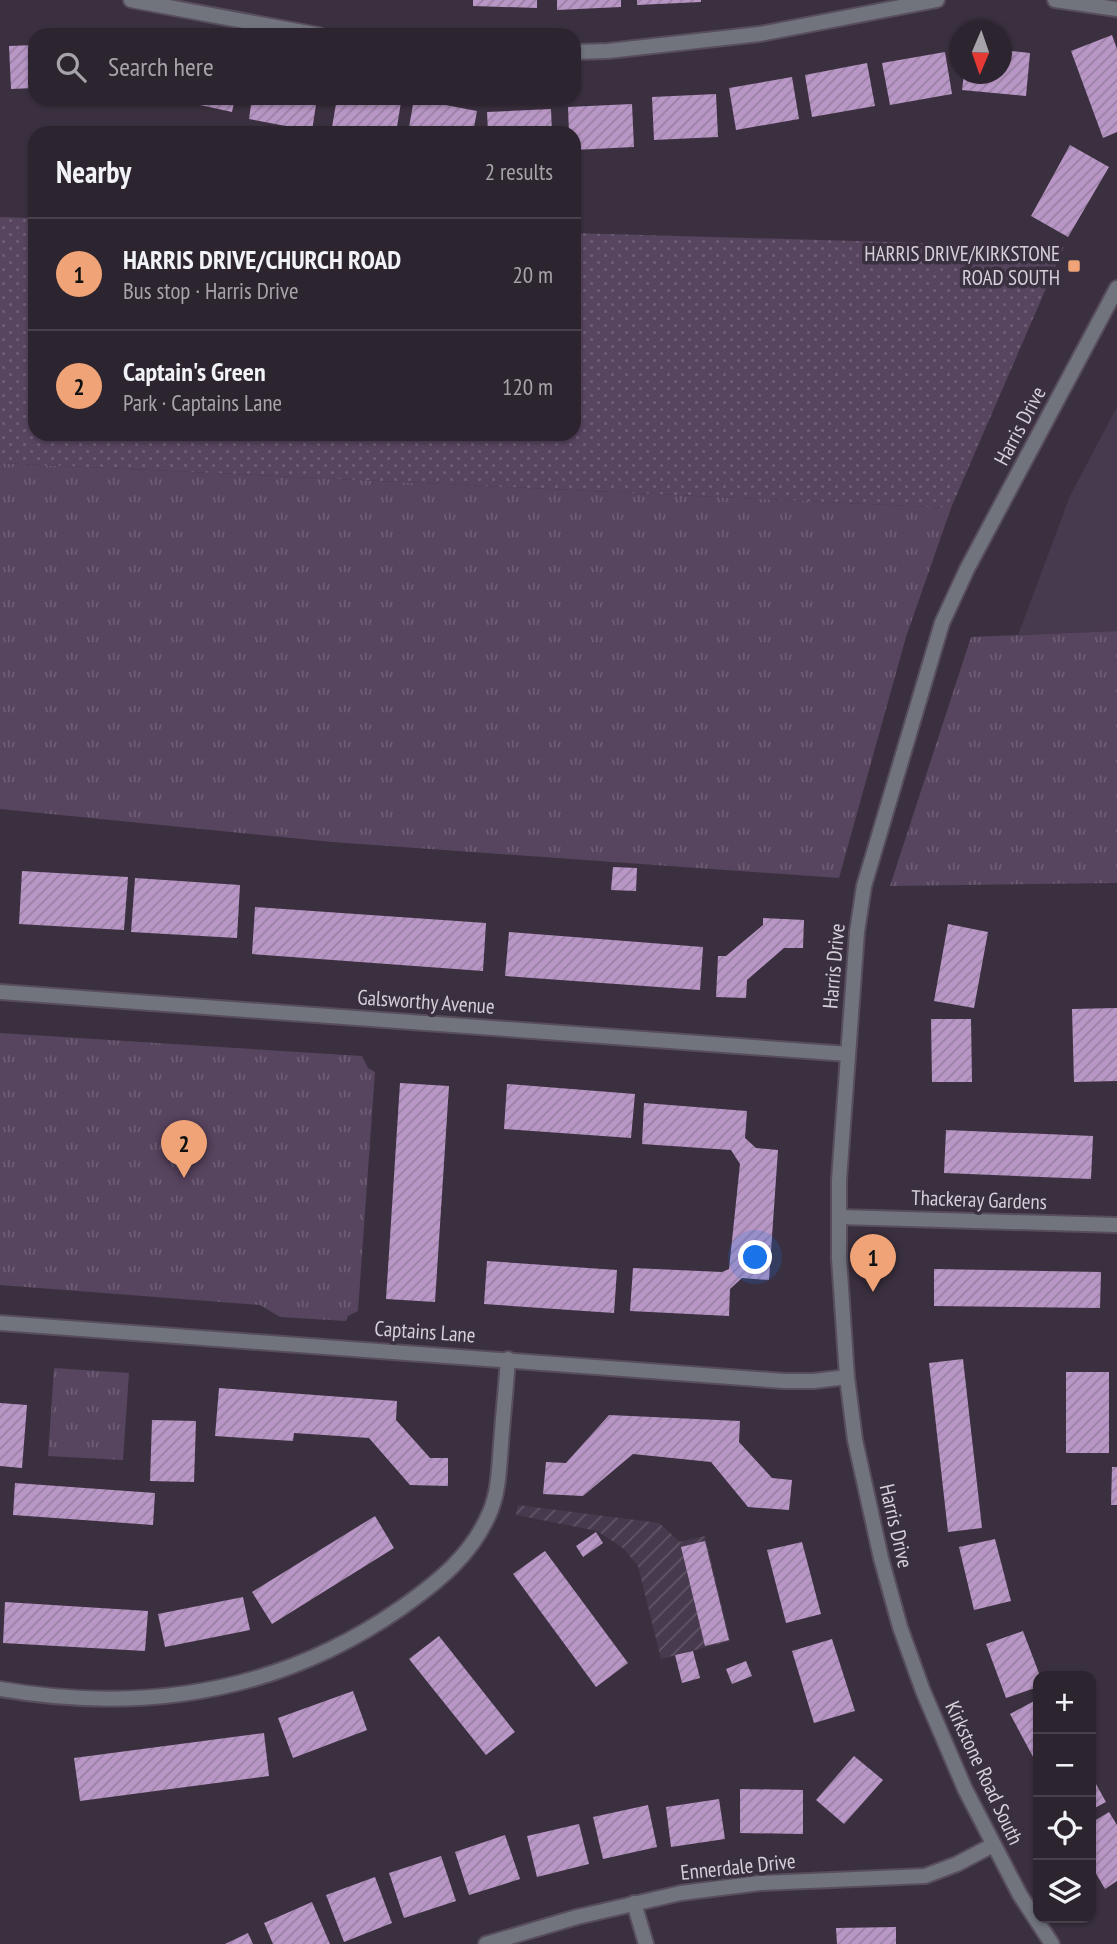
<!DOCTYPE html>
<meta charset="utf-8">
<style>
:root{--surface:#2c242f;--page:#38303b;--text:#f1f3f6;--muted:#a6a4aa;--line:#48414b;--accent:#efa376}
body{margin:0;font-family:"PT Sans Narrow",sans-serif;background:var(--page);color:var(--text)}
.controls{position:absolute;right:21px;bottom:21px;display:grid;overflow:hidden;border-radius:14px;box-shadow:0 2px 5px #0004}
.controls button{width:63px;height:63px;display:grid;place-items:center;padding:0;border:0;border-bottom:2px solid var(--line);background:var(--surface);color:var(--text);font:35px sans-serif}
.compass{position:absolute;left:949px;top:21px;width:63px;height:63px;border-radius:50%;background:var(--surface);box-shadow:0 2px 5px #0004;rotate:182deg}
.you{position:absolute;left:756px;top:1258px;width:24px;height:24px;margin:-18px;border:5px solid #fff;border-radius:50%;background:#1a73e8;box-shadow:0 0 0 10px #1a73e833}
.badge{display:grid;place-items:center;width:46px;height:46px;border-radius:50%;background:var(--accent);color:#111;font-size:23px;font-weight:700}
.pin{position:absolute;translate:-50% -58px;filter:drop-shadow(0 2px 4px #0008)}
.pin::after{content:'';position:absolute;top:37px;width:24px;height:21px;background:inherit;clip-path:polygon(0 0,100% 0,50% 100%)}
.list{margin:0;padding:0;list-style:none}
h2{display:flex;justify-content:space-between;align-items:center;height:91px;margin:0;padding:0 28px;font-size:30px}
h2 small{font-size:23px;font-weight:400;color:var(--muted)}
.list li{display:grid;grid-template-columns:46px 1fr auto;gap:21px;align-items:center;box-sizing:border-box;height:112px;padding:0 28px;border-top:2px solid var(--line)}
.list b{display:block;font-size:26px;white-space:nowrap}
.list p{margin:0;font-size:23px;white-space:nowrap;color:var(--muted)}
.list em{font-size:23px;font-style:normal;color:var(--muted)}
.icon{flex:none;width:38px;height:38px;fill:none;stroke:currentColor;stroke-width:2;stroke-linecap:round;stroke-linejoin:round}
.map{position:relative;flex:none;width:1117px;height:1944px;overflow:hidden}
.search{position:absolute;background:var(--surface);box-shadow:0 2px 5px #0004;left:28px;top:28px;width:553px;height:77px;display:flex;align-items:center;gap:18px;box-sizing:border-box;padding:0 24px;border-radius:21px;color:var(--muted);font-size:26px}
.panel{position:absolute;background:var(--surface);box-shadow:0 2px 5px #0004;left:28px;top:126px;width:553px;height:315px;border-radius:21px}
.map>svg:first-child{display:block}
.built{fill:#483a4e}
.industrial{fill:url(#industrial-furrows)}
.grass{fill:url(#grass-tufts)}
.garden{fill:url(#garden-dots)}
.building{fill:url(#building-hatch)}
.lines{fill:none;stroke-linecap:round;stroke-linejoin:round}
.minor-casing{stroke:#574d5b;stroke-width:18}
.tertiary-casing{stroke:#574d5b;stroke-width:18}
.minor{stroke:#71747c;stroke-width:14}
.tertiary{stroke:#71747c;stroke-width:14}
.poi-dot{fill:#efa376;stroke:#3b303f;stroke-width:2.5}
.labels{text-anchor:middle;stroke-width:7;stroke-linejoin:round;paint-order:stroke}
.poi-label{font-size:21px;fill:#d5cfd8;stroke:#3b303f;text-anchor:end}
.street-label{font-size:21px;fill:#d5cfd8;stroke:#3b303f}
</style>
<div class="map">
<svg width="1117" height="1944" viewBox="0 0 1117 1944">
<defs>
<pattern id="industrial-furrows" width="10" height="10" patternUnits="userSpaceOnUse" patternTransform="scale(1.75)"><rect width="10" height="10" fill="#483a4e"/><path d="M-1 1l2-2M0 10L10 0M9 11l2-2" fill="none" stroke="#625567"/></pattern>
<pattern id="grass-tufts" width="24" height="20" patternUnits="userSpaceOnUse" patternTransform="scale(1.75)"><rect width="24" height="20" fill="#57445f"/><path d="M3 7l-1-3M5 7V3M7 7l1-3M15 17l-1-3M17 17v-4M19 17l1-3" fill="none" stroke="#6e5e75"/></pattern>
<pattern id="garden-dots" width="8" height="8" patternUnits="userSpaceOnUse" patternTransform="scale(1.75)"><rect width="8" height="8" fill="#57445f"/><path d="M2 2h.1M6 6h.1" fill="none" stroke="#6e5e75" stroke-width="1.8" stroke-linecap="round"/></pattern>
<pattern id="building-hatch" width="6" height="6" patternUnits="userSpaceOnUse" patternTransform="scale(1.75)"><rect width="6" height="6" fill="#b896c5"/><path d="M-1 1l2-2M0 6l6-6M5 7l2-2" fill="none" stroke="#9a80a4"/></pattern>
</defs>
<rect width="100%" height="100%" fill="#3b303f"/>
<path class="built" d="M1117,407V631L1018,635L1070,496Z"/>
<path class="industrial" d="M518,1505L659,1523L680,1542L705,1536L730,1641L661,1659L638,1566L623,1548L597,1531L516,1515Z"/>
<g class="grass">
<path d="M0,463L951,508L906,637L839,878L332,842L0,809Z"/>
<path d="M1117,631V883L890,886L971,637Z"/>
<path d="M0,1033L362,1056L368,1068L375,1072L358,1311L348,1316L346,1321L280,1317L260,1305L0,1285Z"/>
<path d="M54,1368L129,1373L123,1460L48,1456Z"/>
</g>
<path class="garden" d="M0,217L35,218V434H574V233L1064,247L951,508L0,463Z"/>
<g class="building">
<path d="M473,0H537V8L473,6Z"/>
<path d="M557,0H621V7L557,10Z"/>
<path d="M637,0H701V2L637,5Z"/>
<path d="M1112,35L1117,49V132L1103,138L1071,51Z"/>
<path d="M35,45V88L11,89L9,46Z"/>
<path d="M1002,50L1030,53L1026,96L962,90L964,74H1002Z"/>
<path d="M945,52L952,94L890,105L882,63Z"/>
<path d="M867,63L875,106L812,117L805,75Z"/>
<path d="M792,77L799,119L736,130L729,88Z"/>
<path d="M716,94L718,137L654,140L652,97Z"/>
<path d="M168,98H235L232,112Z"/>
<path d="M252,98H317L312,131L249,119Z"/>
<path d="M337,98H381L401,102L396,133H331Z"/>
<path d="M414,99L477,111L473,133H408Z"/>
<path d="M632,104L634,147L574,150V133H569L568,107Z"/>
<path d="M551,109L552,133H488L487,112Z"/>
<path d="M1070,145L1109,167L1068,237L1031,216Z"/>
<path d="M613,867L637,868L636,891L611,890Z"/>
<path d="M22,871L128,877L124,930L19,924Z"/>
<path d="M135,878L240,885L237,938L131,932Z"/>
<path d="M255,907L486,923L483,971L252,954Z"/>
<path d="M763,918L804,920L803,948H784L747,980L746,998L716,997L718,956H726L763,925Z"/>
<path d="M948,924L988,932L974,1008L934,1001Z"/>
<path d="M509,932L703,947L700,990L505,976Z"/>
<path d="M1117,1008V1081L1074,1082L1072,1009Z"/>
<path d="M931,1019H971L972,1082H932Z"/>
<path d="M400,1083L449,1086L435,1302L386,1299Z"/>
<path d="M507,1084L635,1094L631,1138L504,1129Z"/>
<path d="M644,1103L747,1111L745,1138L756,1148L778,1150L769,1280L742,1278L730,1289L729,1316L630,1311L633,1268L722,1272L729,1269L740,1164L731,1150L642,1144Z"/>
<path d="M946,1130L1093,1136L1091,1179L944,1173Z"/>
<path d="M487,1261L617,1270L614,1313L484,1304Z"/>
<path d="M934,1269L1101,1272L1100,1308L934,1306Z"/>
<path d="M963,1359L982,1528L948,1532L929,1363Z"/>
<rect x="1066" y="1372" width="43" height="81"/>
<path d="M219,1388L397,1401L396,1420L430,1458H448V1486L410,1485L369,1438L294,1433L293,1441L215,1436Z"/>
<path d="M0,1403L27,1405L22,1468L0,1466Z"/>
<path d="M609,1415L740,1421L739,1442L772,1478L792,1480L789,1510L748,1507L711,1462L633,1454L583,1496L543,1494L546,1462L566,1463Z"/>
<path d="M152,1420L196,1421L194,1482L150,1481Z"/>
<path d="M1112,1467H1117V1505H1111Z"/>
<path d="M15,1483L155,1493L153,1525L13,1515Z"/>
<path d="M375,1516L394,1548L272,1624L252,1592Z"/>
<path d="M596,1532L603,1543L583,1557L576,1546Z"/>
<path d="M995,1539L1011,1601L974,1610L959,1547Z"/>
<path d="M705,1541L729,1640L705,1646L681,1547Z"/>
<path d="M802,1542L821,1614L786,1623L767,1550Z"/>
<path d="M545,1551L628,1663L596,1687L513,1574Z"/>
<path d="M243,1597L250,1630L165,1647L158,1614Z"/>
<path d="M5,1602L148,1611L145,1651L3,1643Z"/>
<path d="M1023,1631L1040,1676H1038V1687L1006,1698L986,1644Z"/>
<path d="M439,1636L515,1732L486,1755L409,1659Z"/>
<path d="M832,1639L855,1711L814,1723L792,1651Z"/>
<path d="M693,1651L700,1678L682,1683L675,1655Z"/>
<path d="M746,1661L752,1676L732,1684L726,1669Z"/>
<path d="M353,1691L367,1730L293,1758L278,1718Z"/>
<path d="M1038,1699V1766L1010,1714Z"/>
<path d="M264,1733L269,1776L80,1801L74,1758Z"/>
<path d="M854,1756L883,1780L844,1824L816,1800Z"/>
<path d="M1091,1775L1106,1802L1091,1810Z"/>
<path d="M740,1789L803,1790V1834L740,1833Z"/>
<path d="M719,1799L725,1839L671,1847L666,1807Z"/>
<path d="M648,1805L657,1847L603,1859L593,1817Z"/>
<path d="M1109,1812L1117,1825V1881L1105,1889L1091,1865V1823Z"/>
<path d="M579,1824L589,1864L537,1877L527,1836Z"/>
<path d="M505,1835L520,1879L469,1895L455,1852Z"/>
<path d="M441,1856L456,1901L404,1918L389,1873Z"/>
<path d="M375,1877L392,1923L344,1942L326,1895Z"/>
<path d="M312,1902L330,1944H273L264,1923Z"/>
<path d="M896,1927V1944H837L836,1928Z"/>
<path d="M248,1933L253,1944H225Z"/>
</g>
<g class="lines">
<defs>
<g id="minor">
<path d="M131,0L319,35"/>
<path d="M1055,0L1117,9"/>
<path d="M574,52L608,51L760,34L937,0"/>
<path d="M0,992L848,1054"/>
<path d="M839,1217L1117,1225"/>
<path d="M0,1323L784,1381H814L847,1377"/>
<path d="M0,1689C144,1714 279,1693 401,1608C438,1582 472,1555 490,1512C499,1491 499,1467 501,1444C503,1416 506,1388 508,1359"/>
<path d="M634,1903L646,1944"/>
<path d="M486,1944L577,1917L681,1893L760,1883L925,1876L957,1864L993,1845"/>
</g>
<path id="tertiary" d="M1052,1944L1020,1895L965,1789L923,1691L900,1627L881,1558L855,1440L847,1377L839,1258V1180L857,932L864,886L942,623L967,569L1117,288"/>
</defs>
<use href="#minor" class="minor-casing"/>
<use href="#tertiary" class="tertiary-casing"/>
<use href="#minor" class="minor"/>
<use href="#tertiary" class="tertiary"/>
</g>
<rect class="poi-dot" x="1067" y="259" width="14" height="14" rx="3.5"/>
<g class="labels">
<g class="poi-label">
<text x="1060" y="261">HARRIS DRIVE/KIRKSTONE<tspan x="1060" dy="24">ROAD SOUTH</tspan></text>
</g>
<g class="street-label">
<text transform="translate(1020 426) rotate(-62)" y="7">Harris Drive</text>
<text transform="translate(834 966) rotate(-85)" y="7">Harris Drive</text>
<text transform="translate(426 1002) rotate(4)" y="7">Galsworthy Avenue</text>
<text transform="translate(979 1200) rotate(2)" y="7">Thackeray Gardens</text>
<text transform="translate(425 1332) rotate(4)" y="7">Captains Lane</text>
<text transform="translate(896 1526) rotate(77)" y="7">Harris Drive</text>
<text transform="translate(984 1773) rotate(65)" y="7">Kirkstone Road South</text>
<text transform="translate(738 1867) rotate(-6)" y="7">Ennerdale Drive</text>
</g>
</g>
</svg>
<div class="controls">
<button>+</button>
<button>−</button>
<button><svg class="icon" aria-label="locate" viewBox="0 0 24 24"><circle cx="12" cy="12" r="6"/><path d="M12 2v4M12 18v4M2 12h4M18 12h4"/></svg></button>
<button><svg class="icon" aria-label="layers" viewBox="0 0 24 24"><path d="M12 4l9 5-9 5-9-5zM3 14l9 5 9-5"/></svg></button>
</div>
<svg class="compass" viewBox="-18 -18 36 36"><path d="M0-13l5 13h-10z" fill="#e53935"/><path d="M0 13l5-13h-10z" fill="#a6a4aa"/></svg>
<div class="you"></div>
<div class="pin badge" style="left:873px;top:1292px">1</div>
<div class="pin badge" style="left:184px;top:1178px">2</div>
<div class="search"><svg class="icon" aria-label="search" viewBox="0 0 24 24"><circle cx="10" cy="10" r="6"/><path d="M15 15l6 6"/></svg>Search here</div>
<section class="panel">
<h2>Nearby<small>2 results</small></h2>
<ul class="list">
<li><span class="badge">1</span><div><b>HARRIS DRIVE/CHURCH ROAD</b><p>Bus stop · Harris Drive</p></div><em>20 m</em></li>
<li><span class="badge">2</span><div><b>Captain's Green</b><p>Park · Captains Lane</p></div><em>120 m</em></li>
</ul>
</section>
</div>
